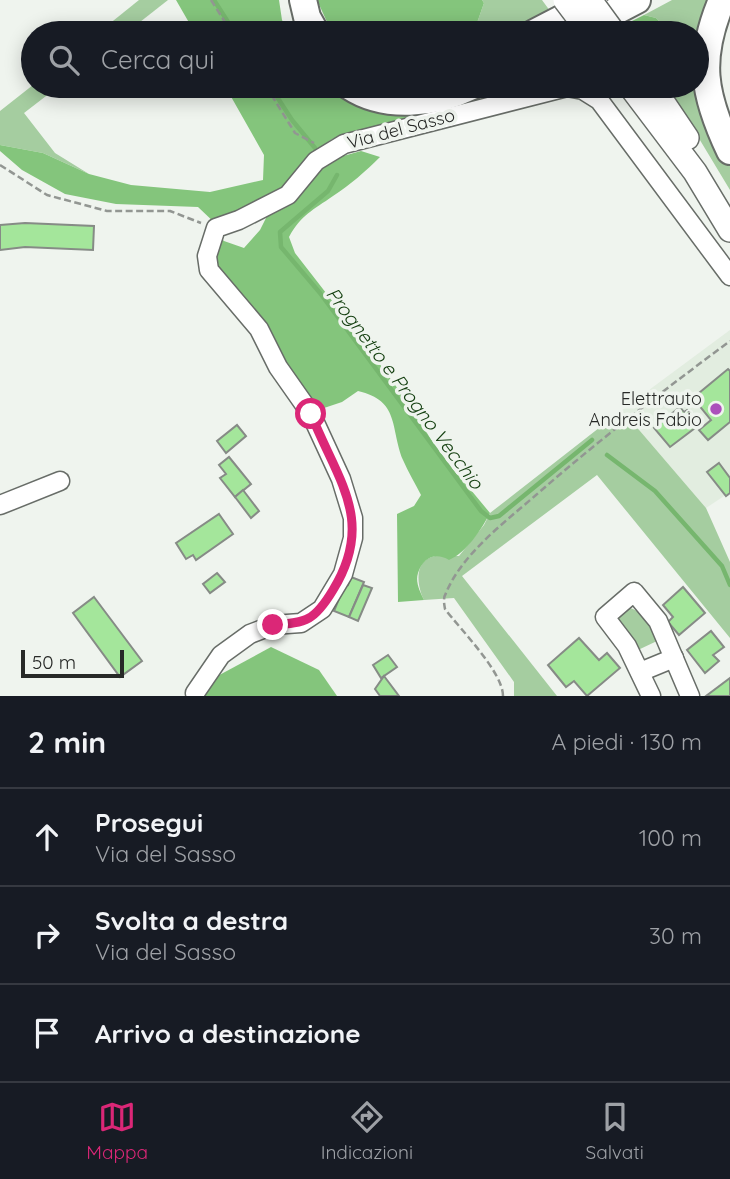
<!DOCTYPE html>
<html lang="it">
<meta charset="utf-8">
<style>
:root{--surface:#171b24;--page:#242831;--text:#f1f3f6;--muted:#9ea1a6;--line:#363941;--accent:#db2777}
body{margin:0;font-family:Quicksand,sans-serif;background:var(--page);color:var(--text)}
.scale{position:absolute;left:21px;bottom:18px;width:103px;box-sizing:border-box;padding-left:7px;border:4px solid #272927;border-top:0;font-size:19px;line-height:24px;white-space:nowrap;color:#272927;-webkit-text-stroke:5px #eff4ee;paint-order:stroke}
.stop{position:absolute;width:21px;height:21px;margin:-16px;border:5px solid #db2777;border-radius:50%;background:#fff}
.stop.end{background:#db2777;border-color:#fff;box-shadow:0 2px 7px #0008}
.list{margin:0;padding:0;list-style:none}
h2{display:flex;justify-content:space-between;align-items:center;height:91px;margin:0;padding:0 28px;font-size:30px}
h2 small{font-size:23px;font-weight:400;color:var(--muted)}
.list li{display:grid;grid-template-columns:46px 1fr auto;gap:21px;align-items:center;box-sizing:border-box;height:98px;padding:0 28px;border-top:2px solid var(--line)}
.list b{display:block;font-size:26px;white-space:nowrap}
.list p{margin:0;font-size:23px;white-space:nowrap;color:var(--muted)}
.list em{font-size:23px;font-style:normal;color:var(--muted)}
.icon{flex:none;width:38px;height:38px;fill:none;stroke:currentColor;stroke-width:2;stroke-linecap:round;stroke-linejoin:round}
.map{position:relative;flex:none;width:730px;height:696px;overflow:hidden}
.search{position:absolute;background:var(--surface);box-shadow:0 4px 18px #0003;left:21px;right:21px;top:21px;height:77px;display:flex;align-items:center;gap:18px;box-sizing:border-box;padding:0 24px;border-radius:38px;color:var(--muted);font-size:26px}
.sheet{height:385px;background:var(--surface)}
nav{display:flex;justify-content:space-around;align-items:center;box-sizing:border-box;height:98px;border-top:2px solid var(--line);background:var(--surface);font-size:19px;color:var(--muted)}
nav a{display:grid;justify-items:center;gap:4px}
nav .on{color:var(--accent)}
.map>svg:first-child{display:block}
.built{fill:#e2ede0}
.green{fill:#a5cda0}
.forest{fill:#84c57c}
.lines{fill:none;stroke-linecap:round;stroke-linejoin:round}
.stream{stroke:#76b66e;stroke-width:4.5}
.building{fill:#a4e69b;stroke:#868b86;stroke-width:2}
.minor-casing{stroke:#686d68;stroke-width:21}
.major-casing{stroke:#686d68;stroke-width:26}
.highway-casing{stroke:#686d68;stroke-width:30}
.path{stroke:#929692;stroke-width:2.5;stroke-dasharray:7 3.5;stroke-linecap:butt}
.minor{stroke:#fff;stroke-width:18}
.major{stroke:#fff;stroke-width:23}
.highway{stroke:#fff;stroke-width:26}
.major-bridge-casing{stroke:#686d68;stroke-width:26;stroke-linecap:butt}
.major-bridge{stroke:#fff;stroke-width:23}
.route{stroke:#db2777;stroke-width:9}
.poi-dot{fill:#ab50bb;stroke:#eff4ee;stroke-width:2.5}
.labels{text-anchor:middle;stroke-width:7;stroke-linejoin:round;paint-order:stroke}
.street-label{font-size:18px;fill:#272927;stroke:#eff4ee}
.poi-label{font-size:18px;fill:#272927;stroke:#eff4ee;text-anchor:end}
.water-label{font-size:19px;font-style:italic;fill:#123e0e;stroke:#eff4ee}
</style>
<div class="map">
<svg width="730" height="696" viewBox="0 0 730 696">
<rect width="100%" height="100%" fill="#eff4ee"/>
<path class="built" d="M730,330V492L706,508L622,410Z"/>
<g class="green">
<path d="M139,0H168L126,33H98Z"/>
<path d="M482,0H542L553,15L518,33H470L477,23L484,3Z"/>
<path d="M672,0H718L711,123L730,165V190L668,87L697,86V33H670L656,18L644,15Z"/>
<path d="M33,85L59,86L24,113L55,153L89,174L43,153L0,145V111Z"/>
<path d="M622,410L706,508L730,562V638L597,475L462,576L557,696H514V682L454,598L424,600C417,586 413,560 435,556C442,555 451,556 459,556L484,525L490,513Z"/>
<path d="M629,608C643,610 651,629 657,641L638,650L618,621L619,617Z"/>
</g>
<g class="forest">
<path d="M176,0H279L282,20L289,33H195Z"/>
<path d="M317,0H482L484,3L477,23L470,33H332Z"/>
<path d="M644,15L656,18L670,33H632L626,24Z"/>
<path d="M225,86H333L351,98L408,111L411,120L332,139L313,153L291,184L217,225L198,207L116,204L65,194L22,170L0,151V145L43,153L89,174L131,185L210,192L263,180L264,155Z"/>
<path d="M361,151L380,157C366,171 350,185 333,196C313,210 301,215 289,237L295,253L354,329L412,408L445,463L461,478L490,513C481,530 467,552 449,560C436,552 423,557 418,573C415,582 420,592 424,600L398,602L397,514L414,506L421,495C415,483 408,472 403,460C390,427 400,401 358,391L342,402L324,408L319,413L215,270L205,249L220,237L224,241L244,248L260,230L267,216L281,207L322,162Z"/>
<path d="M271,647L319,670L337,696H205L212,679Z"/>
</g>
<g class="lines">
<g class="stream">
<path d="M214,0L235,33"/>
<path d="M270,86L292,120L315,148"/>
<path d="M337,175L328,191L280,232L281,247L320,293L481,511L490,518L499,516L592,440"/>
<path d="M607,455L655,491L722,566L730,585"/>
</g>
</g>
<g class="building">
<path d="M25,223L94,226L93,250L25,247L0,250V225Z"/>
<path d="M728,369L730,371V422L708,440L699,430L711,420L693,398Z"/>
<path d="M680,407L684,412L687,410L699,425L670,447L654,428Z"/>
<path d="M237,425L246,436L226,453L217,441Z"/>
<path d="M229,457L251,484L235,497L220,478L226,474L219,465Z"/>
<path d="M719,463L730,478V493L726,496L707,472Z"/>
<path d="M243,490L259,511L251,518L235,497Z"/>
<path d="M219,514L233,534L196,560L193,555L186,559L176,543Z"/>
<path d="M217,573L225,582L210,593L203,584Z"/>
<path d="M351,577L364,582L349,617L334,611L345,584L348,585Z"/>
<path d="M363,585L372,588L358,621L349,617Z"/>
<path d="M683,587L705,613L679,635L668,622L673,617L663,605Z"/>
<path d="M94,597L142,661L120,677L73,613Z"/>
<path d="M711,631L724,647L713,655L719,661L705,673L687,650Z"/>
<path d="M579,638L599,660L607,653L620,668L587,696L574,681L566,687L548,665Z"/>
<path d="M388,655L397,667L381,678L373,665Z"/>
<path d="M384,676L399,696H380L375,689Z"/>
<path d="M730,678V696H706Z"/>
</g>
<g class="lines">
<defs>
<g id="minor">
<path d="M0,505L60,481"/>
<path d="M640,672L674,658"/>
<path d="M195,693L221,655L250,634L273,625L301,623L322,609L343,574L353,538V518L341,479L311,414L278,367L259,329L209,270L207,256L216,228L239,220L288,195L316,161L344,144L567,87L583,90L599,100L730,276"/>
<path d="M651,696L627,646L605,617L634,592L658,621L690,696"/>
</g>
<g id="major">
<path d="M630,86L695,172L730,230"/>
<path d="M652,86L687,138"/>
</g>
<g id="highway">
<path d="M303,0L307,17L316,33"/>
<path d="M722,0C697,59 703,94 730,151"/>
<path d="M534,33L594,2"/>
<path d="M574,33L637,0"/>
<path d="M349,86C385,110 435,104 472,86"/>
</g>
</defs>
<use href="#minor" class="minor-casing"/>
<use href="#major" class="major-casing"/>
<use href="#highway" class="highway-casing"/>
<g class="path">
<path d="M211,0L232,33"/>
<path d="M266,86L295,133L314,143"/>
<path d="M0,165L47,195L107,211H170L201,223"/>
<path d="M503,696C503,672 460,629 445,609C444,603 443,598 446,593C462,554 505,522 536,495C599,440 664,390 730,341"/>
</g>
<use href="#minor" class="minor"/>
<use href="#major" class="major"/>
<use href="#highway" class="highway"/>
<defs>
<g id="major-bridge">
<path d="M565,0L590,33"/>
<path d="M590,0L614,33"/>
</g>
</defs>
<use href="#major-bridge" class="major-bridge-casing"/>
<use href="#major-bridge" class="major-bridge"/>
</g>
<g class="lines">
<path class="route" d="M273,625C307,623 315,620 333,590C376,520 337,480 311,414"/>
</g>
<circle class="poi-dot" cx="716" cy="409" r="7"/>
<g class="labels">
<g class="street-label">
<text transform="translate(401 129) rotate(-15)" y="6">Via del Sasso</text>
</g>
<g class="poi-label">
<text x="702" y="405">Elettrauto<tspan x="702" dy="21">Andreis Fabio</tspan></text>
</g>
<g class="water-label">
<text transform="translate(405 388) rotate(53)" y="7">Prognetto e Progno Vecchio</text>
</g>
</g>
</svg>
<div class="scale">50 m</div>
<div class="stop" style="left:311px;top:414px"></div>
<div class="stop end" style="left:273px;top:625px"></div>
<div class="search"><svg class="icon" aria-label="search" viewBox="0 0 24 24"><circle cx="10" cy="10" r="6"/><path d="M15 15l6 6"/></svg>Cerca qui</div>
</div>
<section class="sheet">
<h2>2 min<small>A piedi · 130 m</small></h2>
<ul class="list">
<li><svg class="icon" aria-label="ahead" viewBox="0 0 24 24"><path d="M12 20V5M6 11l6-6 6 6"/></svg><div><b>Prosegui</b><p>Via del Sasso</p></div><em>100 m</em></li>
<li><svg class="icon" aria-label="right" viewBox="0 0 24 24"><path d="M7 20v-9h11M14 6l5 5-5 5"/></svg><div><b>Svolta a destra</b><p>Via del Sasso</p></div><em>30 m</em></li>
<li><svg class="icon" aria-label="arrive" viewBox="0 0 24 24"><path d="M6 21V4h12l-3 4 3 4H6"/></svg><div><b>Arrivo a destinazione</b></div></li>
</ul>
</section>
<nav>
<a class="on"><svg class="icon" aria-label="map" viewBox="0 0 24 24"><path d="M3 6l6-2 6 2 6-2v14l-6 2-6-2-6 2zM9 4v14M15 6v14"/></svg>Mappa</a>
<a><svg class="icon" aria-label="directions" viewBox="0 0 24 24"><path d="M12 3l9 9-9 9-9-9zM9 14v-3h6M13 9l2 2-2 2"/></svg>Indicazioni</a>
<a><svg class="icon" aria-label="saved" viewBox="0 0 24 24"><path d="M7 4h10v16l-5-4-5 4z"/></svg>Salvati</a>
</nav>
